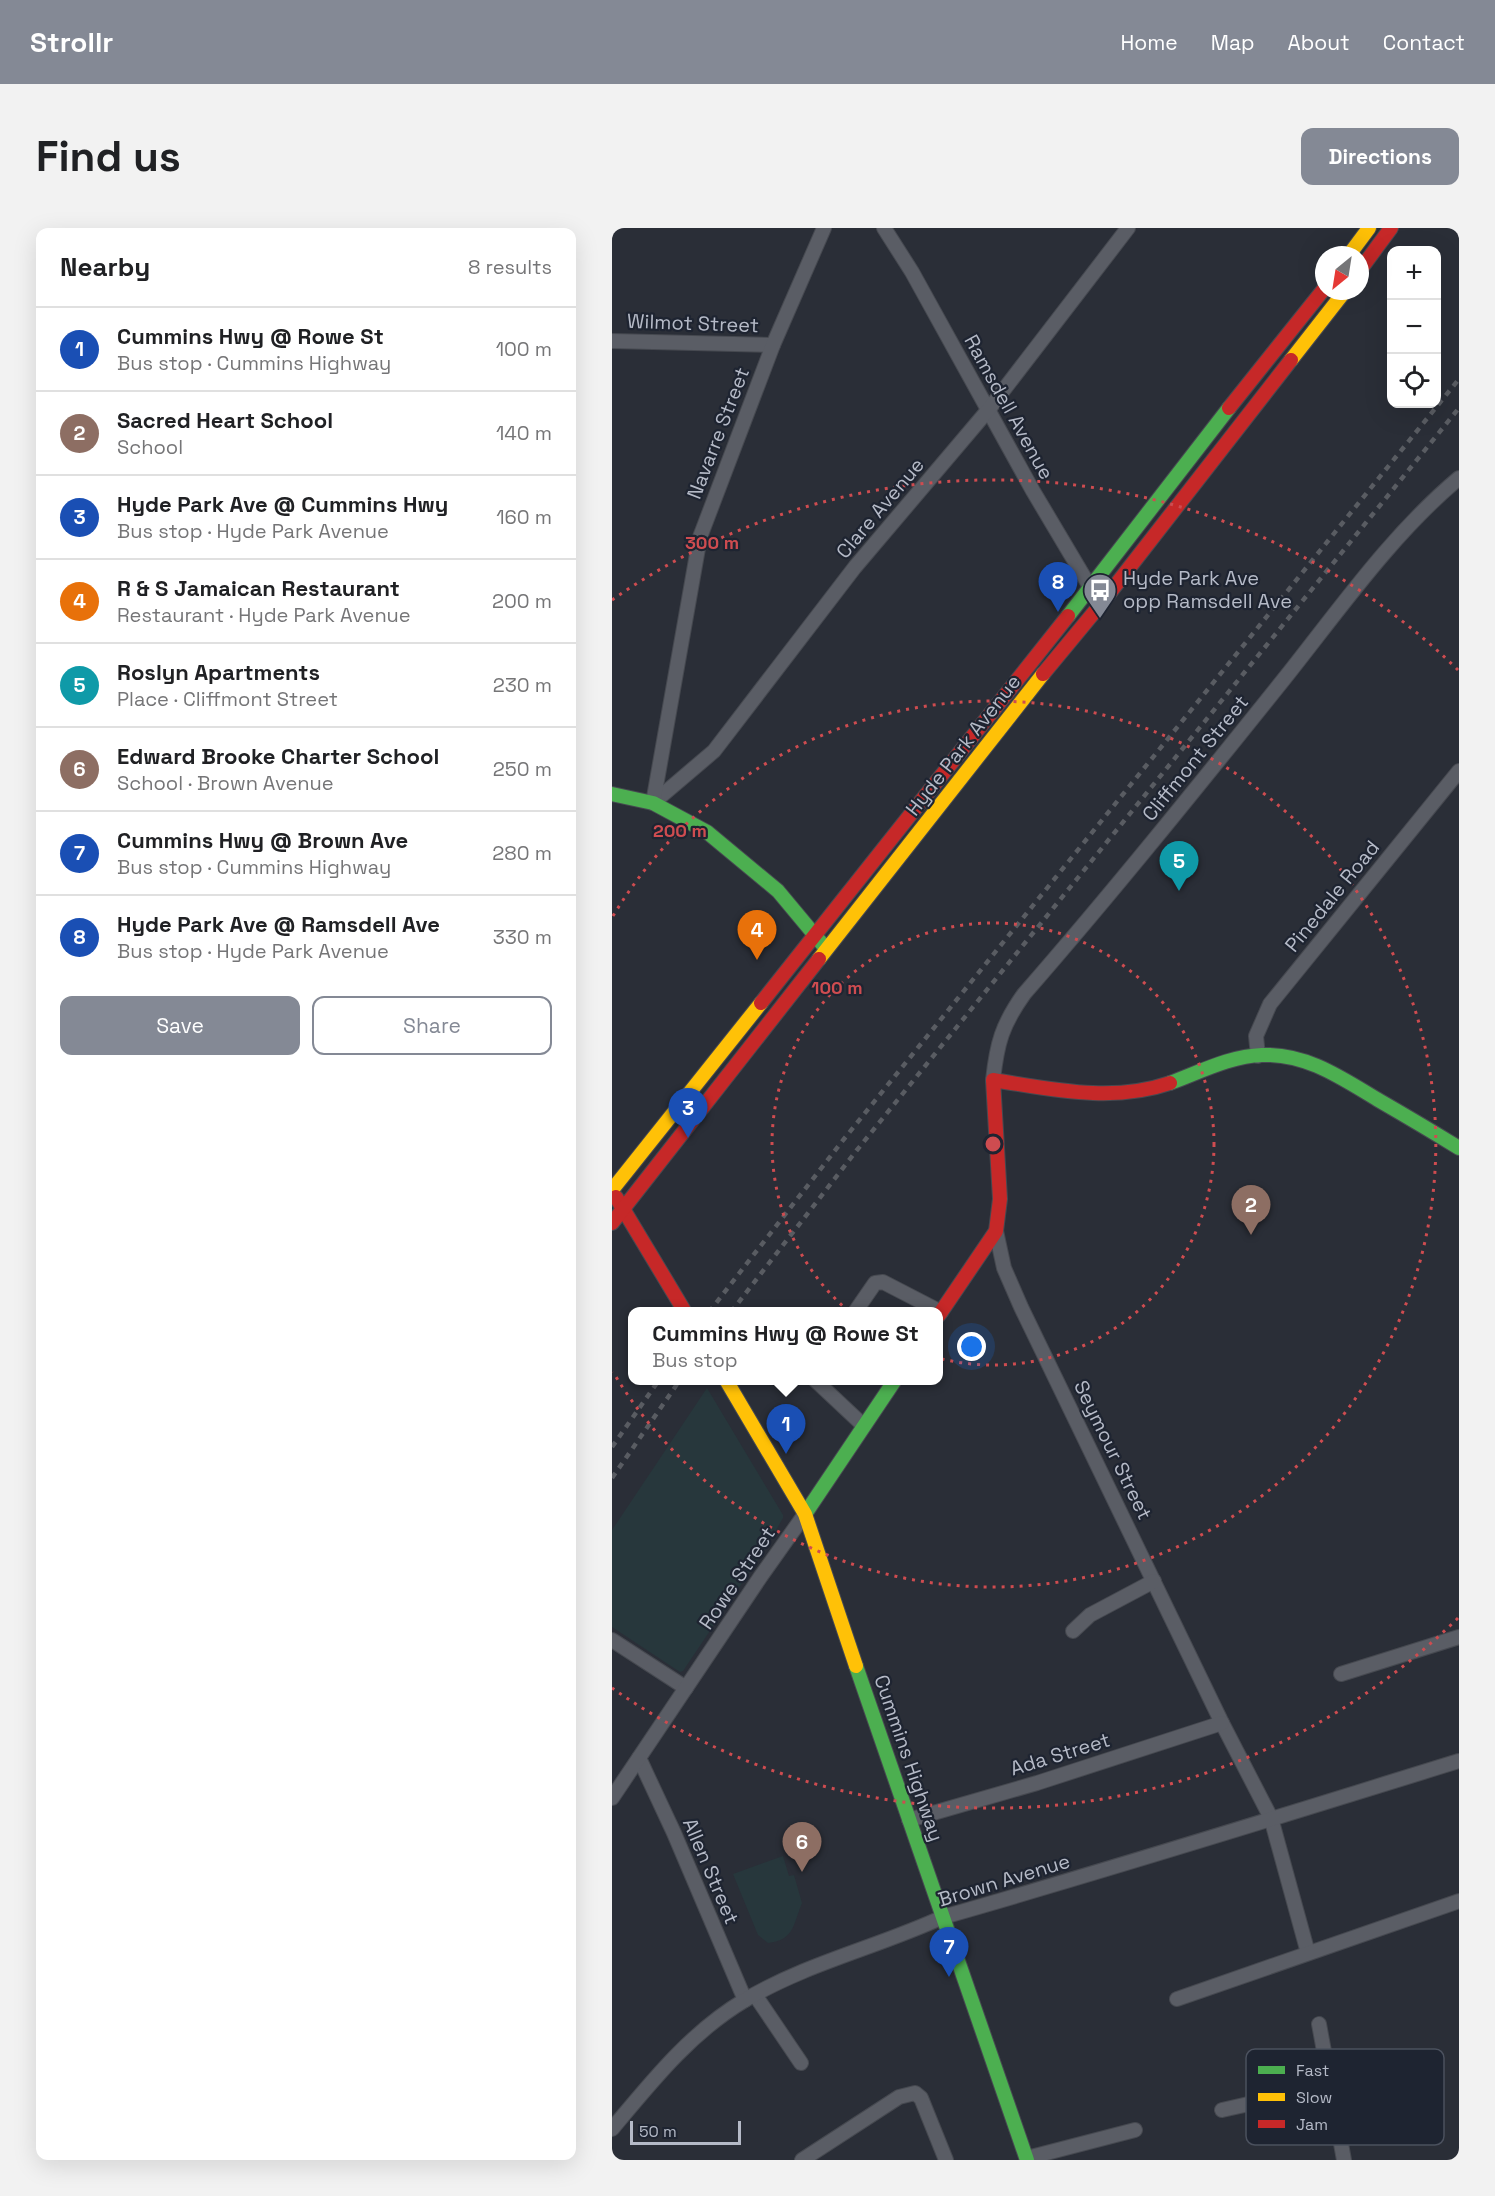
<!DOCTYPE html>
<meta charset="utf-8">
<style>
:root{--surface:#fff;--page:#f2f2f2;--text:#202124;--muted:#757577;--line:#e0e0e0;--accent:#848995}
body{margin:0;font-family:"Space Grotesk",sans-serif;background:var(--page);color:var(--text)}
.controls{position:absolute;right:18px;top:18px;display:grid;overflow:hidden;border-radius:12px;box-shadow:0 6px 24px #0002}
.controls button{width:54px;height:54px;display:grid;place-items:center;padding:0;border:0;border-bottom:2px solid var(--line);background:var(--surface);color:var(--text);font:30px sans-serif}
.compass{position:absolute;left:703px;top:18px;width:54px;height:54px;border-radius:50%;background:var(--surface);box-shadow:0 6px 24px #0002;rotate:210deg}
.scale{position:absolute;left:18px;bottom:15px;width:111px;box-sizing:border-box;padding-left:6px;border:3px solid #b5bac7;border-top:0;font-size:16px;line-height:21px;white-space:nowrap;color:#b5bac7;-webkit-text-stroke:4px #1e2431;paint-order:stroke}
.you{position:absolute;left:360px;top:1119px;width:21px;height:21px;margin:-15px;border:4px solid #fff;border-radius:50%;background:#1a73e8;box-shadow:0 0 0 9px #1a73e833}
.badge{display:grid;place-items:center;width:39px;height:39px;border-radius:50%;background:var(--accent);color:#fff;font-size:20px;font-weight:700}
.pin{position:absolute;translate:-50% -50px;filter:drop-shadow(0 2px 3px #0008)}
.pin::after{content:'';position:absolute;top:32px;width:21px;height:18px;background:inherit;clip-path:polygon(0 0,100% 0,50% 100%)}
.popup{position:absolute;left:16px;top:1079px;width:315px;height:78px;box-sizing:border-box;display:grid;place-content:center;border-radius:12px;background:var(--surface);filter:drop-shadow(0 2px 4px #0005);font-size:20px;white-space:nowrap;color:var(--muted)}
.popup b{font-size:22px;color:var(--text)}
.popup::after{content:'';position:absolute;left:50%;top:100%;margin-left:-12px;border:12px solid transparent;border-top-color:var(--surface)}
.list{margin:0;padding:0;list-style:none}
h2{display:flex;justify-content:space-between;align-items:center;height:78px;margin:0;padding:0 24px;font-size:26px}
h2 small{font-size:20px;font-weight:400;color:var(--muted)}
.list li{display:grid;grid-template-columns:39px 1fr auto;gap:18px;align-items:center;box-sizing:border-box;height:84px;padding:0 24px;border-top:2px solid var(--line)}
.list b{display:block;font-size:22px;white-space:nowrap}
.list p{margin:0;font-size:20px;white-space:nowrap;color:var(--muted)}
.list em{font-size:20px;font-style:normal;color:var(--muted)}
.actions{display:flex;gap:12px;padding:18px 24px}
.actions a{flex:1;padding:14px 0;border:2px solid var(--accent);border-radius:12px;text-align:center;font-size:21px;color:var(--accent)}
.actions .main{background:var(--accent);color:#fff}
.icon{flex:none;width:33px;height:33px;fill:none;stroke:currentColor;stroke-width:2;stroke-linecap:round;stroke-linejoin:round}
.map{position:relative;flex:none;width:847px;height:1932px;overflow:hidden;border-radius:12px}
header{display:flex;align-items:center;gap:36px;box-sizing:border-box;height:84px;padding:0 30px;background:var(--accent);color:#fff}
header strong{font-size:28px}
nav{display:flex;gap:33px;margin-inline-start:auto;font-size:21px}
.intro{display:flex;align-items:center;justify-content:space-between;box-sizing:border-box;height:144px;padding:0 36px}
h1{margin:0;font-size:42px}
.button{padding:15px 27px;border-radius:12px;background:var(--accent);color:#fff;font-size:21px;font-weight:700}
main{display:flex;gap:36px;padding:0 36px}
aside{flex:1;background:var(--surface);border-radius:12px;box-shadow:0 6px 24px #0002}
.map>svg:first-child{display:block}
.green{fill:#27373c}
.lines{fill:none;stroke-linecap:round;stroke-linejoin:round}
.street-casing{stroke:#464950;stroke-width:16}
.fast-casing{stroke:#464950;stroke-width:16}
.slow-casing{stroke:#464950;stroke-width:16}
.jam-casing{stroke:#464950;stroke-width:16}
.street{stroke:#5a5d65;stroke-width:14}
.fast{stroke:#4caf50;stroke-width:14}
.slow{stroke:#ffc107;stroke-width:14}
.jam{stroke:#c62828;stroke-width:14}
.rail{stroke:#595c62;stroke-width:4.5;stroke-dasharray:6 6;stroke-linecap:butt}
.ring{fill:none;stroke:#ce4c50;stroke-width:3;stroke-dasharray:3 6}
.labels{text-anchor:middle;stroke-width:4.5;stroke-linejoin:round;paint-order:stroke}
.street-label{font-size:20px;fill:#b5bac7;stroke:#1e2431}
.poi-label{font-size:20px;fill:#b5bac7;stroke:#1e2431;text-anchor:start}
.key{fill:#1e2431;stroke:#4b515e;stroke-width:1.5}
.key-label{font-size:16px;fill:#b5bac7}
.centre{fill:#ce4c50;stroke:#1e2431;stroke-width:3}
.ring-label{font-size:18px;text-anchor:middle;font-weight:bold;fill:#ce4c50;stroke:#1e2431;stroke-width:4.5;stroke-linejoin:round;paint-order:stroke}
</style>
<header>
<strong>Strollr</strong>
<nav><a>Home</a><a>Map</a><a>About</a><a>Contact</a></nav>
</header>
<div class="intro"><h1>Find us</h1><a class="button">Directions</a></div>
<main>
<aside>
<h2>Nearby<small>8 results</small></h2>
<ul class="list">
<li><span class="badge" style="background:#1a4fb4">1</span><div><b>Cummins Hwy @ Rowe St</b><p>Bus stop · Cummins Highway</p></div><em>100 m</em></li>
<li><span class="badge" style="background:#8d6e63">2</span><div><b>Sacred Heart School</b><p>School</p></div><em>140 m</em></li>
<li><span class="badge" style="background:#1a4fb4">3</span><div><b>Hyde Park Ave @ Cummins Hwy</b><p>Bus stop · Hyde Park Avenue</p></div><em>160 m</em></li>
<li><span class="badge" style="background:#e8710a">4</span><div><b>R &amp; S Jamaican Restaurant</b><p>Restaurant · Hyde Park Avenue</p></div><em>200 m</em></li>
<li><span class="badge" style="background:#0f9aa8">5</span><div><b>Roslyn Apartments</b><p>Place · Cliffmont Street</p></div><em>230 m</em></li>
<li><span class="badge" style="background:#8d6e63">6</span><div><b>Edward Brooke Charter School</b><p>School · Brown Avenue</p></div><em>250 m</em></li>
<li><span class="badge" style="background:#1a4fb4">7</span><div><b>Cummins Hwy @ Brown Ave</b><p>Bus stop · Cummins Highway</p></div><em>280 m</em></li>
<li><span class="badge" style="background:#1a4fb4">8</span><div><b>Hyde Park Ave @ Ramsdell Ave</b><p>Bus stop · Hyde Park Avenue</p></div><em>330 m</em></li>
</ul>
<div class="actions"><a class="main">Save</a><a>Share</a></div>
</aside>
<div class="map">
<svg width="847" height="1932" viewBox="0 0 847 1932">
<rect width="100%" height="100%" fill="#2a2e37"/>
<g class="green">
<path d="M95,1160L171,1287V1290L155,1318L71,1443L68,1444L0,1399V1302Z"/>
<path d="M171,1628L177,1648L182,1647L190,1675C181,1696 183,1712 156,1715L146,1707L121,1646Z"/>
</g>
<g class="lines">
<defs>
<g id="street">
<path d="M272,0L300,44L421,263L481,364"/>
<path d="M0,113L161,117"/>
<path d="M41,575L102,523L243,339L377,181L516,0"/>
<path d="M41,575L88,309L161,117L212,0"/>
<path d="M646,828L644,808L658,776L847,543"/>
<path d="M381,852C385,815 390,797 412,766C501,664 587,557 672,451C727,382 779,307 847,250"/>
<path d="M384,1003L392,1040L409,1079L610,1495L659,1590L696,1725"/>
<path d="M243,1084L263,1055L271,1054L329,1084"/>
<path d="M203,1152L252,1198"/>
<path d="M461,1403L478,1387L542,1353"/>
<path d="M0,1412L74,1460"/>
<path d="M729,1446L847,1409"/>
<path d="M27,1530L62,1605L133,1772"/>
<path d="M0,1570L149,1348L193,1286"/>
<path d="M297,1592L425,1555L610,1495"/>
<path d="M143,1767L189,1835"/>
<path d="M565,1771L847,1673"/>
<path d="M707,1796L732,1932"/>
<path d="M610,1882L717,1858"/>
<path d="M0,1901C40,1853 79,1804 133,1772C195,1735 266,1719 331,1689C504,1640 675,1586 847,1533"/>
<path d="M415,1930L523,1902"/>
<path d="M190,1932L287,1869L303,1865L309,1870L334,1932"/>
</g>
<g id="fast">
<path d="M456,388L617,180"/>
<path d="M0,566L41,575L95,604L166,663L211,717"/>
<path d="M558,855C588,844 618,828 650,827C695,825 731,851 768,873C794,888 821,904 847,920"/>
<path d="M193,1286L283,1152"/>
<path d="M244,1438L415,1932"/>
</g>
<g id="slow">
<path d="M737,27L757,0"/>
<path d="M679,132L733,63"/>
<path d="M207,731L431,446"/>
<path d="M0,962L149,775"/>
<path d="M114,1152L193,1286L244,1438"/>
</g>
<g id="jam">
<path d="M748,42L779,0"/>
<path d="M617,180L712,61"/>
<path d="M431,446L489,376L679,132"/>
<path d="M149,775L456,388"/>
<path d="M4,969L73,1084"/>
<path d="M0,995L207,731"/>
<path d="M327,1087L384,1003L388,971L381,852C440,861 500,875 558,855"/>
</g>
</defs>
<use href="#street" class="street-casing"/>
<use href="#fast" class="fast-casing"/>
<use href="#slow" class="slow-casing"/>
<use href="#jam" class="jam-casing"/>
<use href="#street" class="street"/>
<use href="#fast" class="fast"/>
<use href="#slow" class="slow"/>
<use href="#jam" class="jam"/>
<g class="rail">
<path d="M97,1084L232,911L847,151"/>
<path d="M119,1084L245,922L847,180"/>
<path d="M0,1219L47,1152"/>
<path d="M0,1250L68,1152"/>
</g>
</g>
<g class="ring">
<circle cx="381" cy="916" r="221"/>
<path d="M1 688A443 443 0 1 1 1 1144"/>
<path d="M846 1390A664 664 0 0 1 0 1460M0 372A664 664 0 0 1 846 442"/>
</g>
<defs>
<symbol id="bus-pin" viewBox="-11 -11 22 30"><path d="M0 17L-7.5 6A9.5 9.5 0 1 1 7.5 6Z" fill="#848995" stroke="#1e2431"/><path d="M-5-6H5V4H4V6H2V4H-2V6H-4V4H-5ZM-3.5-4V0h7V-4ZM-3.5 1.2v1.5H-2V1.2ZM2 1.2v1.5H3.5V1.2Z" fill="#fff"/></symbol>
</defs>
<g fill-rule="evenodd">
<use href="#bus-pin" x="469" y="343" width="38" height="52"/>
</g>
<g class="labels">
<g class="street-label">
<text transform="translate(81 95) rotate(2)" y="7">Wilmot Street</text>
<text transform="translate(397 179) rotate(61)" y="7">Ramsdell Avenue</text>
<text transform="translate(106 205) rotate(-69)" y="7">Navarre Street</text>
<text transform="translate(268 280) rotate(-50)" y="7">Clare Avenue</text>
<text transform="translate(351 517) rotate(-52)" y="7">Hyde Park Avenue</text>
<text transform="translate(583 530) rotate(-51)" y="7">Cliffmont Street</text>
<text transform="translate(720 668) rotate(-51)" y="7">Pinedale Road</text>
<text transform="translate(501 1222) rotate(64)" y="7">Seymour Street</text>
<text transform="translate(125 1350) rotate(-56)" y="7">Rowe Street</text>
<text transform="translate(448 1526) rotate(-17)" y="7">Ada Street</text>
<text transform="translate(297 1530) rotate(71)" y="7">Cummins Highway</text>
<text transform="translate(99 1643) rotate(67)" y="7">Allen Street</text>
<text transform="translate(392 1652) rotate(-17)" y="7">Brown Avenue</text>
</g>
<g class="poi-label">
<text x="511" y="357">Hyde Park Ave<tspan x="511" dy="23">opp Ramsdell Ave</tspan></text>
</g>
</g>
<rect x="634" y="1821" width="198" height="96" rx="9" class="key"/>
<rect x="646" y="1838" width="27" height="8" fill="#4caf50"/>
<rect x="646" y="1865" width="27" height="8" fill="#ffc107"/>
<rect x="646" y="1892" width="27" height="8" fill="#c62828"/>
<g class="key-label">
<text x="684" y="1848">Fast</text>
<text x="684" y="1875">Slow</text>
<text x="684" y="1902">Jam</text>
</g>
<circle cx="381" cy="916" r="9" class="centre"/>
<g class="ring-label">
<text x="100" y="321">300 m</text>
<text x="68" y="609">200 m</text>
<text x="225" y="766">100 m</text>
</g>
</svg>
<div class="controls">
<button>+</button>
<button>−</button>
<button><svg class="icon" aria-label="locate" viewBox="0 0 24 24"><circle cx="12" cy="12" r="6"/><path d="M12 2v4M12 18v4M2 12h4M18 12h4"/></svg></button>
</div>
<svg class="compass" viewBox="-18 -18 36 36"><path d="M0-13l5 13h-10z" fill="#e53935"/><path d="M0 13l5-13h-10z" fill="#757577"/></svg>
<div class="scale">50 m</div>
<div class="you"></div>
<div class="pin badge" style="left:174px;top:1226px;background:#1a4fb4">1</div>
<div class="popup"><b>Cummins Hwy @ Rowe St</b>Bus stop</div>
<div class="pin badge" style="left:639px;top:1007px;background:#8d6e63">2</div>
<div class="pin badge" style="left:76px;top:910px;background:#1a4fb4">3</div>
<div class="pin badge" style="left:145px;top:732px;background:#e8710a">4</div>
<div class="pin badge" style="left:567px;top:663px;background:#0f9aa8">5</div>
<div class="pin badge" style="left:190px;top:1644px;background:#8d6e63">6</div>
<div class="pin badge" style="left:337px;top:1749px;background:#1a4fb4">7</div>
<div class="pin badge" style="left:446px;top:384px;background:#1a4fb4">8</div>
</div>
</main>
